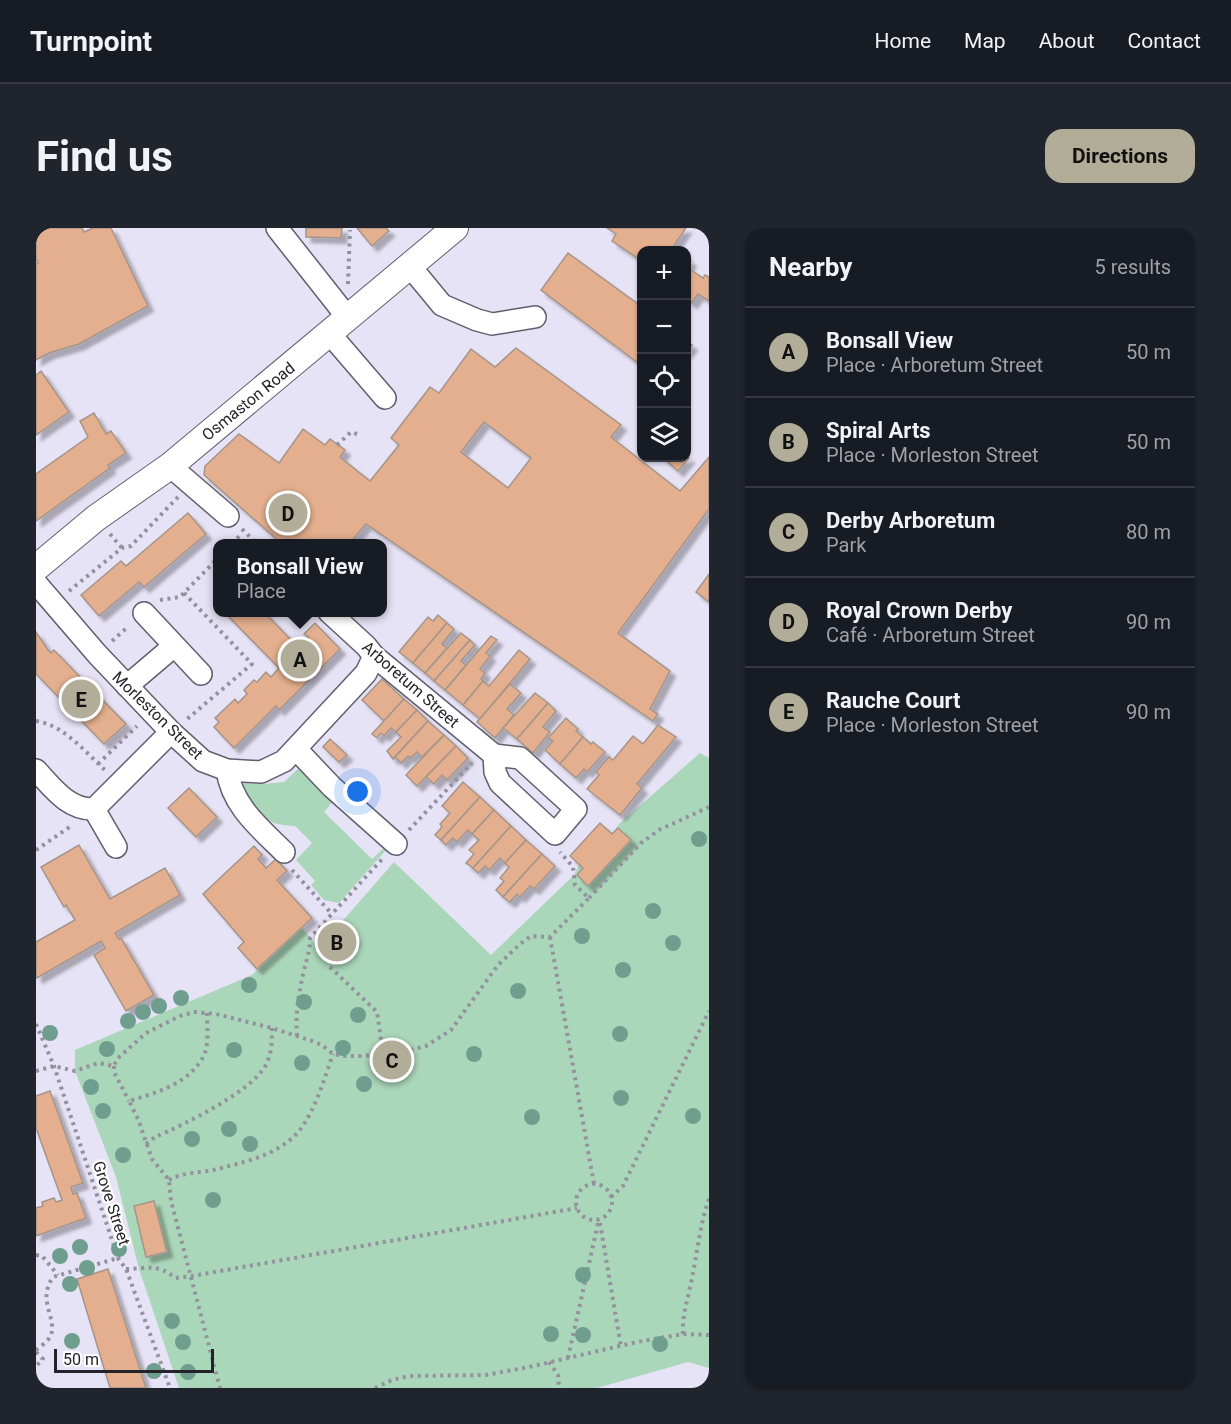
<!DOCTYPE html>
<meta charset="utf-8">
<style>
:root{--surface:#171b24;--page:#20242c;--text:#f1f3f6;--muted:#9ea1a6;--line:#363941;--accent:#b1ad98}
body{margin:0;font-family:Roboto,sans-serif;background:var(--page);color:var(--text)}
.controls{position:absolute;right:18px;top:18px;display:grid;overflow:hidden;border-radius:12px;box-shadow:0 2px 4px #0004}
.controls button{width:54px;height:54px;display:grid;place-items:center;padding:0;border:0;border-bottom:2px solid var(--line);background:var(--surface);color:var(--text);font:30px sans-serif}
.scale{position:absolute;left:18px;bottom:15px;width:160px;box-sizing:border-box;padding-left:6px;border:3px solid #24232a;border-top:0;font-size:16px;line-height:21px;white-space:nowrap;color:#24232a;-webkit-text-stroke:4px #fff;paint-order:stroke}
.you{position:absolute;left:322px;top:564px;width:21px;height:21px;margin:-15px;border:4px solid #fff;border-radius:50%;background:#1a73e8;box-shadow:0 0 0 9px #1a73e833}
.badge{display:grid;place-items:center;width:39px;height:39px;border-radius:50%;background:var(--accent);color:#111;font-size:20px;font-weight:700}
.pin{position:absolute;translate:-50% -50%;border:3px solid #fff;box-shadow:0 2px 6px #0006}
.popup{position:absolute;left:177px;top:311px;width:174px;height:78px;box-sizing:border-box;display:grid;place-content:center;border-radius:12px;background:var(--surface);filter:drop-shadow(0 2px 4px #0005);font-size:20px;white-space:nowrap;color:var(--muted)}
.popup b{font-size:22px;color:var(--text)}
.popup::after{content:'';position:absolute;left:50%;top:100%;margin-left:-12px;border:12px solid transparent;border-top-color:var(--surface)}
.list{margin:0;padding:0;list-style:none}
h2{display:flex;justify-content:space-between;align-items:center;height:78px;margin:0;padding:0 24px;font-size:26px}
h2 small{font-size:20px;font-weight:400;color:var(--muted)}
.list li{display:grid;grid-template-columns:39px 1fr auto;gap:18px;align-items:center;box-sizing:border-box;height:90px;padding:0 24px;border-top:2px solid var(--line)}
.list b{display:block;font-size:22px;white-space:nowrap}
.list p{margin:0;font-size:20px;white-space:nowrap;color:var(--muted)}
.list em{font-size:20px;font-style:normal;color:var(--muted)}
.icon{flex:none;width:33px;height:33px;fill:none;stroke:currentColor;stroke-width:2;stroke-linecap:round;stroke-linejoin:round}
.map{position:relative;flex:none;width:673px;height:1160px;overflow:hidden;border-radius:18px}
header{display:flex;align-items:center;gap:36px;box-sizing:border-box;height:84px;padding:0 30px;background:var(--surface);border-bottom:2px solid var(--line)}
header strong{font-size:28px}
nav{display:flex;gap:33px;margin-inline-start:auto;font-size:21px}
.intro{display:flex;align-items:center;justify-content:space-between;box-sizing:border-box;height:144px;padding:0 36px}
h1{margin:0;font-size:42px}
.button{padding:15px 27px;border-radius:18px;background:var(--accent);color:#111;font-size:21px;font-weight:700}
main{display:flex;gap:36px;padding:0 36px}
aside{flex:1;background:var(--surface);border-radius:18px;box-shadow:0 2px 4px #0004}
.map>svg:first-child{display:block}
.green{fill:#aad6b9}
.building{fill:#e3af8e;stroke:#a59489;stroke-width:1.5;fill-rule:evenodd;filter:url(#shadow)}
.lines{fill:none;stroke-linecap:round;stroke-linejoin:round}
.minor-casing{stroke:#615e6e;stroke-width:24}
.major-casing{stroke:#615e6e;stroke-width:28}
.path{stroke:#94919f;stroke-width:4;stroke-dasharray:3 4.5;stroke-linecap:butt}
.minor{stroke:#fff;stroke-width:21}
.major{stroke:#fff;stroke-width:26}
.tree{fill:#6f9e8f}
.labels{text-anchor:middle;stroke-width:4.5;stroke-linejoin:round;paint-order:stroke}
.street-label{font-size:16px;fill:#24232a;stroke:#fff}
</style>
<header>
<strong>Turnpoint</strong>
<nav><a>Home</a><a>Map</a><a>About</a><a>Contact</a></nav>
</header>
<div class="intro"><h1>Find us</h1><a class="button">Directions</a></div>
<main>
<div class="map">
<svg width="673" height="1160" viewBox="0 0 673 1160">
<defs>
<filter id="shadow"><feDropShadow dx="5.5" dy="5.5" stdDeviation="1.5" flood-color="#0004"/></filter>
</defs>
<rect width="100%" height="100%" fill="#e7e3f6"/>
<g class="green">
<path d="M664,525L673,530V1140L652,1134L561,1160H143L103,1041L80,949L39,843V822L216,747L266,700L283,720L358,634L455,727L538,647L543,637L534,628L564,595L576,606L583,596Z"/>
<path d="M264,539L298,572L288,584L336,631L348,620L350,622L303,675L288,672L275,657L279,653L260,632L276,615L259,598C223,597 220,582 200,555L228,556L248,554Z"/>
</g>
<g class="building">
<path d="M0,0H46L48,4L57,0H75L112,78L43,116L13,125L0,132V36L2,35L0,31Z"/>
<path d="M270,0H306L305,10L270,9Z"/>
<path d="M321,0H350L353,3L336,18Z"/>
<path d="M571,0H650L635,22H606V33L576,13L580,6Z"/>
<path d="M532,25L606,79V138L505,62Z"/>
<path d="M650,30L655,33L651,39L667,50L669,47L673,49V73L662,66L656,75L650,71Z"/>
<path d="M650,113L656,117L650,125Z"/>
<path d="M480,120L585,197L575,209L644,263L673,229V281L582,405L634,443L614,481L622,486L617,493L330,296L313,316H246L168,247L169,238L203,206L243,235L267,201L289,217L294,211L309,222L304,229L334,253L363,217L355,210L394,159L403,165L435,121L459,139ZM448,194L495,230L472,260L425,224Z"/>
<path d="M5,143L33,184L0,207V147Z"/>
<path d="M58,185L70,206L75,203L90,225L72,237L74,240L0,293V246L52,209L44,193Z"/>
<path d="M650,228L653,230L642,243L627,230H650Z"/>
<path d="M152,285L170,306L108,359L103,354L63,388L45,367L85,333L90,338Z"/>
<path d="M673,346V374L660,364Z"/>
<path d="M188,384H228L263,420L273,410L268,406L279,395L304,421L243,482L240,478L198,520L178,499L183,494L179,490L199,471L202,475L211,466L208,462L218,452L221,454L230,444L235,449L243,440Z"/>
<path d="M402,387L411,395L377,435L363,424L392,389L397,393Z"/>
<path d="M411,395L418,401L406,416L411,420L389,445L377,435Z"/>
<path d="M0,404L12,422L15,425L18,422L90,496L68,516L0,446Z"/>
<path d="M425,405L434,412L398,453L389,445Z"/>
<path d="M455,408L461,412L450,425L454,428L444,441L449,445L445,451L447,453L427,477L409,462Z"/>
<path d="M434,412L439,417L425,433L430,437L409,462L398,453Z"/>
<path d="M483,422L494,431L444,491L427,477L447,453L453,458Z"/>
<path d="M346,451L368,471L348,493L326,472Z"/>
<path d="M474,456L485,465L471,481L478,487L459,510L441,494Z"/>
<path d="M499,465L512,475L481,511L467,500Z"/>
<path d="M368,471L381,482L360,504L355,500L348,508L345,505L341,510L336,506Z"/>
<path d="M512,475L520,483L507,499L514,504L497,525L481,511Z"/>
<path d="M381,482L392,493L357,531L351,523L365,509L360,504Z"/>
<path d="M530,490L542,501L540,503L547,509L524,536L509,522L517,513L512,510Z"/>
<path d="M392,493L408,507L386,529L381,524L374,530L372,528L365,535L359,529Z"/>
<path d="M622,497L640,509L601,556L606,560L584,587L551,561L563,547L560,544L573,529L577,532L597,508L607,516Z"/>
<path d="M408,507L420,518L381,558L370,547Z"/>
<path d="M547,509L555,516L557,514L569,524L551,544L548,541L540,550L524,536Z"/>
<path d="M294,511L311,527L303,534L287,519Z"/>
<path d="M420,518L432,530L411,552L406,547L398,556L390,549Z"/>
<path d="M427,554L444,569L405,612L399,607L406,599L404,596L414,585L406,578Z"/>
<path d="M153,560L181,589L160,609L132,580Z"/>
<path d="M444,569L458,582L436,606L432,602L421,614L417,610L410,617L405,612Z"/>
<path d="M458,582L475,598L437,640L430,635L438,626L433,622L443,612L436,606Z"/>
<path d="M564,595L576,606L582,600L595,612L552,658L541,647L547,640L534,628Z"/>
<path d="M475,598L490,612L469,635L464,630L453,642L449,638L442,645L437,640Z"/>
<path d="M490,612L506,626L467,669L460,662L468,653L464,650L473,639L469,635Z"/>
<path d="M43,617L74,671L129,640L144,667L79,705L83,711L85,710L118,767L90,783L58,727L69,720L65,713L1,750L0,748V714L39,692L30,677L28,679L5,639Z"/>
<path d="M218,618L226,627L222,631L230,640L240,631L251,643L241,652L276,690L221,741L202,720L208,714L167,666Z"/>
<path d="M506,626L519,638L498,661L494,658L484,669L481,666L474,674L467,669Z"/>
<path d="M305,697L318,711L297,731L284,717Z"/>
<path d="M14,863L47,955L35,959L37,966L41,965L50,990L0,1008V980L7,978L6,974L18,970L20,974L26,972L0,900V868Z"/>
<path d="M118,973L131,1024L110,1029L98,978Z"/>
<path d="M72,1041L110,1160H74L41,1051Z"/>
</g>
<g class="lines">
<defs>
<g id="minor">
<path d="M241,0L312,90"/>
<path d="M373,37L406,77L441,92L456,96L499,89"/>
<path d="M294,106L349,170"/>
<path d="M134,238L192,288"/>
<path d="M0,355L61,426L135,504L167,533L191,542L225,544L248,533L330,445L338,428"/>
<path d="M293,384L330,418L338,428L458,527"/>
<path d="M108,385L165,446"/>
<path d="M91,458L138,418"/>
<path d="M260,521L296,559L360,616"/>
<path d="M458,527L484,530L540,581L519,606L464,555L459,544Z"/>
<path d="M0,542C16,559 32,582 58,581L135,504"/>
<path d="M191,542C196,578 224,600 248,624"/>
<path d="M58,581L80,619"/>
</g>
<path id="major" d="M0,340L60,290L134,238L419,0"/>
</defs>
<use href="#minor" class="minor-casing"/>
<use href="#major" class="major-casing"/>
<g class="path">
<path d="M312,56L314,2"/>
<path d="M301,217L315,204L321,206"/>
<path d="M206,301L221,316"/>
<path d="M74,306L86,320"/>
<path d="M196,316L206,305"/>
<path d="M33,363L86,320L95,318L142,269"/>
<path d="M148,365L216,436L150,492"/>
<path d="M124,372L144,369L182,330"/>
<path d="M76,413L93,398"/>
<path d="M0,493C28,497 49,524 69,542"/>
<path d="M62,536L101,498"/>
<path d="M373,602L436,535"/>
<path d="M0,622L35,598"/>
<path d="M256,642L296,686"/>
<path d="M553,670L605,615L623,602L673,579"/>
<path d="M514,709L558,956"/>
<path d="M294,739L341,784L347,825"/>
<path d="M171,785C171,799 174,819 166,831C150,857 119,865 93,873L102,891L116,931L133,952L135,973L184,1160"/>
<path d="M0,796L18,838L82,1030L90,1041L134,1160"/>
<path d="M261,808C259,785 263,765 268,742C271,730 274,723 274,710L348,629"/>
<path d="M78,838V844L93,873"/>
<path d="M0,843L18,838L39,843L62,835L78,838L81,831L110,805L144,788L158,784L180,786L236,800L276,813L286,817L297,826L308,828H325L362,825L390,818L415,802L462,737L484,716L495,708L514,709L553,670L539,657L537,639L524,624"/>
<path d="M110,916L119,909C148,897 212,865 228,840C236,828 236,813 236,800"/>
<path d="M133,952C146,944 166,945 182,941C207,934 233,929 254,912C276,895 288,851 297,826"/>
<circle cx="558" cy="974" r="18"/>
<path d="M575,969L587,958L673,783"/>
<path d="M564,995L585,1119"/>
<path d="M0,1027L6,1028L22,1047"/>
<path d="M90,1041C112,1041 121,1035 139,1050L156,1048L541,980"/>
<path d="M647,1106C646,1089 651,1075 654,1059C661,1030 663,999 673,971"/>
<path d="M0,1122C4,1119 11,1114 14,1109C23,1092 0,1073 17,1049L82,1030"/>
<path d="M0,1124L7,1131L0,1138"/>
<path d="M532,1130L563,991"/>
<path d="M513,1134L522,1147L523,1160"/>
<path d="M339,1160L356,1152L373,1148L450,1147L493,1139L601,1114L647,1106L673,1107"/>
</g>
<use href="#minor" class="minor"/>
<use href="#major" class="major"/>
</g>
<g class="tree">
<circle cx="663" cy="611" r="8"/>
<circle cx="617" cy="683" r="8"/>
<circle cx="546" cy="708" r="8"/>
<circle cx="637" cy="715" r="8"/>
<circle cx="587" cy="742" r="8"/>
<circle cx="213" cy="757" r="8"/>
<circle cx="482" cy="763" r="8"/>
<circle cx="145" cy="770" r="8"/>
<circle cx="268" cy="774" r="8"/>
<circle cx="123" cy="778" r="8"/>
<circle cx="107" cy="784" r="8"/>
<circle cx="322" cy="787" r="8"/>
<circle cx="92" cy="793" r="8"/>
<circle cx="14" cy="805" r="8"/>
<circle cx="584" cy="806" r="8"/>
<circle cx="307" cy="820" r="8"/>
<circle cx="71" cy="821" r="8"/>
<circle cx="198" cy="822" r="8"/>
<circle cx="438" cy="826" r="8"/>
<circle cx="266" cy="835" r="8"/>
<circle cx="328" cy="856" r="8"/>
<circle cx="55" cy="859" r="8"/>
<circle cx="585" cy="870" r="8"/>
<circle cx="67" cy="883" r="8"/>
<circle cx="657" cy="888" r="8"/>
<circle cx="496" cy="889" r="8"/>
<circle cx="193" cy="901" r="8"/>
<circle cx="156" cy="911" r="8"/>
<circle cx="214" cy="916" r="8"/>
<circle cx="87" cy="927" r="8"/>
<circle cx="177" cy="972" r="8"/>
<circle cx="44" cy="1019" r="8"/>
<circle cx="83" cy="1021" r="8"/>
<circle cx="24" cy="1028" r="8"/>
<circle cx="51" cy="1040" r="8"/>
<circle cx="547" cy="1047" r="8"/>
<circle cx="34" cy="1056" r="8"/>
<circle cx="136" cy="1093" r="8"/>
<circle cx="515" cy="1106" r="8"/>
<circle cx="547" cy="1107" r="8"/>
<circle cx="36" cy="1113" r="8"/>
<circle cx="147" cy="1114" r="8"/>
<circle cx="624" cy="1116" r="8"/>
<circle cx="118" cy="1143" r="8"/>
<circle cx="152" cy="1144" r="8"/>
</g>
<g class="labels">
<g class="street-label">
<text transform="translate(212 173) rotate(-39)" y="6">Osmaston Road</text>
<text transform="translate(375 456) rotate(41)" y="6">Arboretum Street</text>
<text transform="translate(122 487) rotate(44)" y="6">Morleston Street</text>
<text transform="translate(76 975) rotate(72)" y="6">Grove Street</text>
</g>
</g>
</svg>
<div class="controls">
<button>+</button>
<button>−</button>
<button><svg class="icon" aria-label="locate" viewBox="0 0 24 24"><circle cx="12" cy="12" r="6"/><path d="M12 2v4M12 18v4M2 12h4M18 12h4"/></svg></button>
<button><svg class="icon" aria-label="layers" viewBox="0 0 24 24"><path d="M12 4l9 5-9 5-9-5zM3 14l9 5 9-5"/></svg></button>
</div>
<div class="scale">50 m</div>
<div class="you"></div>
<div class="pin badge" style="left:264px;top:431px">A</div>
<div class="popup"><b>Bonsall View</b>Place</div>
<div class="pin badge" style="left:301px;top:714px">B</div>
<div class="pin badge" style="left:356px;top:832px">C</div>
<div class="pin badge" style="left:252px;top:285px">D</div>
<div class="pin badge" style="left:45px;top:471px">E</div>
</div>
<aside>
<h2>Nearby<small>5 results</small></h2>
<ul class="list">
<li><span class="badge">A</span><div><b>Bonsall View</b><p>Place · Arboretum Street</p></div><em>50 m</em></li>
<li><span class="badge">B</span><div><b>Spiral Arts</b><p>Place · Morleston Street</p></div><em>50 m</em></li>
<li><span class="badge">C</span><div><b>Derby Arboretum</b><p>Park</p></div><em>80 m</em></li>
<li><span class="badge">D</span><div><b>Royal Crown Derby</b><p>Café · Arboretum Street</p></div><em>90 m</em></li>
<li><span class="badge">E</span><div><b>Rauche Court</b><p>Place · Morleston Street</p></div><em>90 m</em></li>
</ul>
</aside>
</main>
